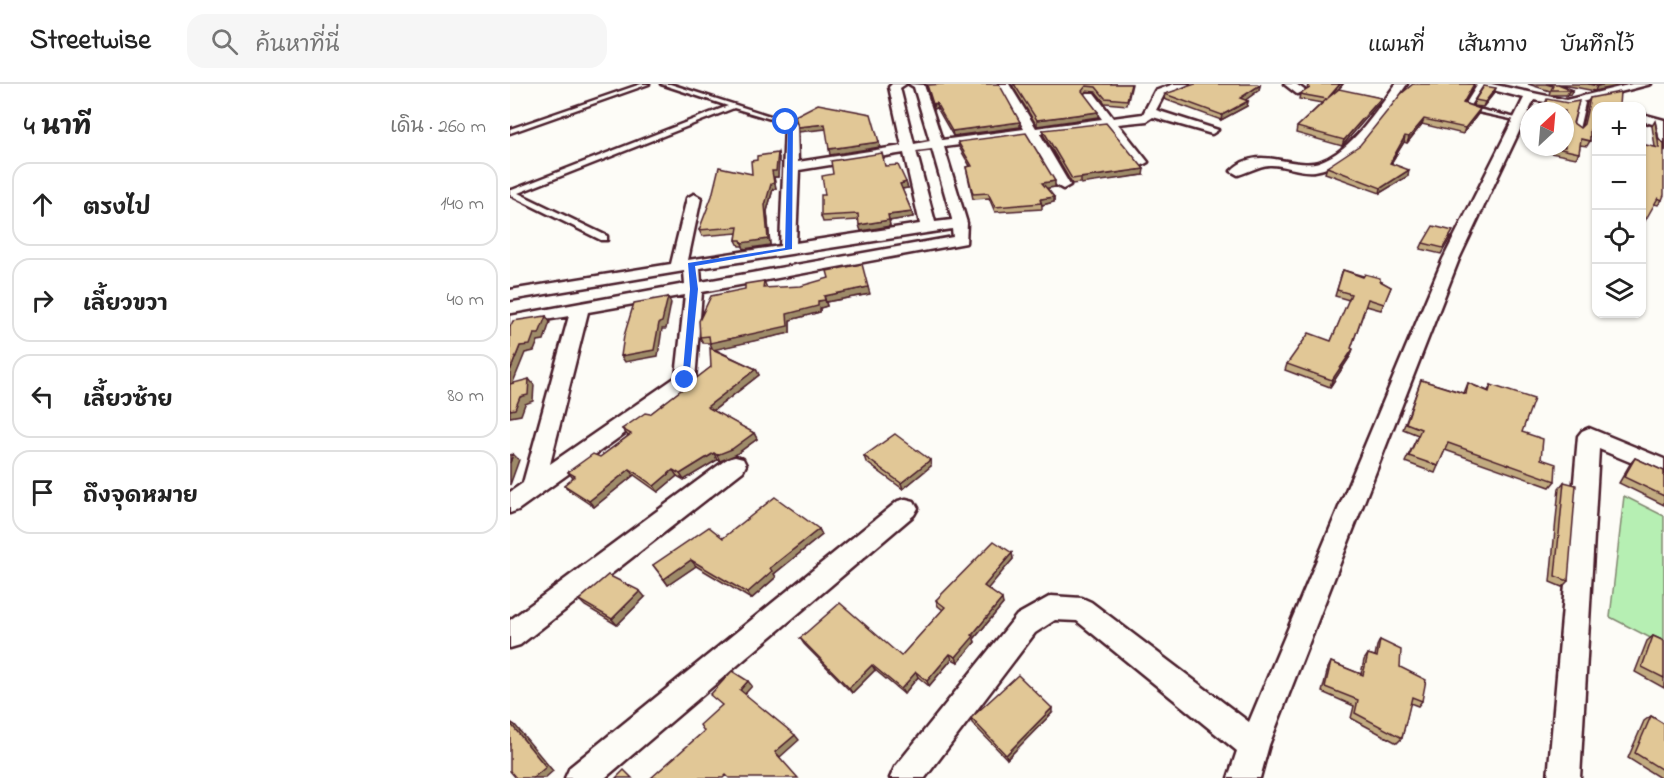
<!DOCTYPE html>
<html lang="th">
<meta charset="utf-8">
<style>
:root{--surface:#fff;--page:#f6f6f6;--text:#222;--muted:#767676;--line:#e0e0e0}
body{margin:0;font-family:"Indie Flower","Playpen Sans Thai",sans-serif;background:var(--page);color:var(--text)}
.controls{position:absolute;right:18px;top:18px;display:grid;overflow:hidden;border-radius:12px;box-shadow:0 2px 4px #0004}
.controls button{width:54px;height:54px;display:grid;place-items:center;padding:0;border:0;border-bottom:2px solid var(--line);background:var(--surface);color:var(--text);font:30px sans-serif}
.compass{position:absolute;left:1010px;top:18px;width:54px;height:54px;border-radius:50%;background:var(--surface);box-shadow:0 2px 4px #0004;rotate:26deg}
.stop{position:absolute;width:18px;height:18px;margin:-14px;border:4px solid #2563eb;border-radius:50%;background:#fff}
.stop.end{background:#2563eb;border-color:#fff;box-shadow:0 2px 6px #0008}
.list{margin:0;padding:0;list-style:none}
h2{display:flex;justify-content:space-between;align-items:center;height:78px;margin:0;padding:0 24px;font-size:26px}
h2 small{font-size:20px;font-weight:400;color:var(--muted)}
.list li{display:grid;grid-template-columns:39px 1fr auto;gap:18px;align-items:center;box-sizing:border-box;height:84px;margin:0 12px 12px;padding:0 12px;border:2px solid var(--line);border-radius:18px}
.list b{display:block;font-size:22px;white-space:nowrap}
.list em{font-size:20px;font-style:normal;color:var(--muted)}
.icon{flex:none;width:33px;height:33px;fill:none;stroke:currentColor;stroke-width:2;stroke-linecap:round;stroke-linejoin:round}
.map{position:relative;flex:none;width:1154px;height:694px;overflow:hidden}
header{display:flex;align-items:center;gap:36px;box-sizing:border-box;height:84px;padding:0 30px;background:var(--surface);border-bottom:2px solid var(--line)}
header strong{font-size:28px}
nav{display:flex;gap:33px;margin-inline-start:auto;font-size:21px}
.search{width:420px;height:54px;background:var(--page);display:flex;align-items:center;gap:15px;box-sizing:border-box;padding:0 21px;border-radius:18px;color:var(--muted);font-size:22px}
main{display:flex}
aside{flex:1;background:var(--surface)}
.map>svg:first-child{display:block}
.green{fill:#b6efb3;stroke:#80876f;stroke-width:1.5}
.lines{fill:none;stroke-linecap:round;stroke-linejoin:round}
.lane-casing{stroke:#4a1f2b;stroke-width:5}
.street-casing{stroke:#4a1f2b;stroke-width:5}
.lane{fill:#fdfcf7;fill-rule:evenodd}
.street{fill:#fdfcf7;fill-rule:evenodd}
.wall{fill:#c2ab81;stroke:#4a1f2b;stroke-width:1.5}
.shaded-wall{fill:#9e8b69;stroke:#4a1f2b;stroke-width:1.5}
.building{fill:#e1c796;stroke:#4a1f2b;stroke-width:1.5}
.route{fill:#2563eb}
</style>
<header>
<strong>Streetwise</strong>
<div class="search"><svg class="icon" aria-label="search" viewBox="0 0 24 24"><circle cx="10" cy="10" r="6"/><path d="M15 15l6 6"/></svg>ค้นหาที่นี่</div>
<nav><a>แผนที่</a><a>เส้นทาง</a><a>บันทึกไว้</a></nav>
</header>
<main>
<aside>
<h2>4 นาที<small>เดิน · 260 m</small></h2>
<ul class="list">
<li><svg class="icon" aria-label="ahead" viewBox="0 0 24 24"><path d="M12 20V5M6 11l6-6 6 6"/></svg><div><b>ตรงไป</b></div><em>140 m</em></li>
<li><svg class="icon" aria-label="right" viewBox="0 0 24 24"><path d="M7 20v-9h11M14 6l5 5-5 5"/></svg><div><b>เลี้ยวขวา</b></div><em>40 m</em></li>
<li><svg class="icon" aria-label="left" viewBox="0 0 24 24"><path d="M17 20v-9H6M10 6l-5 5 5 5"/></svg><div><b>เลี้ยวซ้าย</b></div><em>80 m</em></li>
<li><svg class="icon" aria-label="arrive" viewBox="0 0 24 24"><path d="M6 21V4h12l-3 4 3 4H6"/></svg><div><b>ถึงจุดหมาย</b></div></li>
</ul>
</aside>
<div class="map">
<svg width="1154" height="694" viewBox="0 0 1154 694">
<rect width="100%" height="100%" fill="#fdfcf7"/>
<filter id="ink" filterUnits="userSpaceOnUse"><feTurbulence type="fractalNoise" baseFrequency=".0167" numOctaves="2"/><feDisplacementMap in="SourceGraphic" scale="12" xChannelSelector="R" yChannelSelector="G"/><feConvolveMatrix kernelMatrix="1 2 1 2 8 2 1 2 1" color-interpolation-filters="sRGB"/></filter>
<g filter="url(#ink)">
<path class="green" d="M1114,412L1154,432V561L1100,533Z"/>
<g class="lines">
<defs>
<g id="lane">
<path d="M131,0H139L0,49V45Z"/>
<path d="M151,0H160L279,38L274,39L224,24L8,109L97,152V156H91L0,111V106H2L218,22Z"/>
<path d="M968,0L973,1L959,23L1010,35V37L954,25L953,24Z"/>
<path d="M1072,17L1075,19L1069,45L1066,47L1063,45L1069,19Z"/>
</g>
<g id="street">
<path d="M382,0H396L390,4L404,60L420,57L404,3L399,0L414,1L432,56L514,45L489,0H499L526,44L592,35L574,11L576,9H584L603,34L633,30L645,7L664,0H679L654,11L646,26L708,46L702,50L643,33L637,37L608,40L638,78L631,82L626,81L597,42L530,50L560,101L553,105L546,101L518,52L434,63L457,139L456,159L192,208L185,296L182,301L8,426L0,429V408L13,399L59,232L0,242V232L175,200L174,187L0,216V206L161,180L177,114L184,110L191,114L178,176L270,162L275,42L270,38L276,34L287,40L288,78L392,62L379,3ZM422,65L442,135V136L425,138L406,67ZM394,69L410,140L286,159L289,86ZM442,145L443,153L191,198L190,184ZM175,211L166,293L40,380L78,228Z"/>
<path d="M774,0H786L797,8L787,10Z"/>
<path d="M886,0H897C875,31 847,81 805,87C789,89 774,80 759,81C748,82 739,88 728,91L721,87C747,59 782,86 809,78C842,67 867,26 886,0Z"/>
<path d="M960,0H981L1056,16L1122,0H1141L1056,22L1024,16L949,175L759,661L750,694H718L727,667L567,537L545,536L525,549L415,694H380L385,683L507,531L541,512L572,514L581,518L739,638L933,175L1014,14Z"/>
<path d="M1132,30L1154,36V65L1148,61L1146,41L1132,37Z"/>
<path d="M1079,344L1154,375V392L1089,365L1070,694H1038L1068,352L1072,347Z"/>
<path d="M225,373L233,375L236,381L233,387L10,561L0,564V536L217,375Z"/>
<path d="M396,415L404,417L408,424L404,431L95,694H55L60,683L388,417Z"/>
</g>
</defs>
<use href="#lane" class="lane-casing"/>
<use href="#street" class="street-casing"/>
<use href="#lane" class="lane"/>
<use href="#street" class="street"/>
</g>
<g class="wall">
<path d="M503,0H622L617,21L595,19L586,8L576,7L574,10L588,33L527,42L503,3Z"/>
<path d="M798,0H833L828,6L871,14L869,19L832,62L786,49L787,43L812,19L789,15L790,10L797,6Z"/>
<path d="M1018,0H1048L1063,6L1060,11H1039L1040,7Z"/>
<path d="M1048,0H1117L1085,7Z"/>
<path d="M417,1L510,38V43L443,52L427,24L424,25Z"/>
<path d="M750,1L749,6L735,16L738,17L737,22L711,36L654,15L655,10Z"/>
<path d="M962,5L954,19L970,25L968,30L953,50L912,40L897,59L894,58L881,79L898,92L870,109L815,89L817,83Z"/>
<path d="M984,9L973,23L963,22L965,16Z"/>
<path d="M1080,14L1086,22V53L1080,52V57L1077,62L1070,61L1069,69L1066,74L1035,68L1036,63H1055L1063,39L1070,44L1072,42L1077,19Z"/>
<path d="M1145,37L1149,56L1152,116L1148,121L1144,120L1145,63L1142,42Z"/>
<path d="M533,46L633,91L562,100L534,52Z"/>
<path d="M448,58L545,103L537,104L544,113V118L532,121V125L485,128L479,114L463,115L456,83L460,82L449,63Z"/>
<path d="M269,74L268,93H264L266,105H263L257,127L260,161L234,165L233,162H229L226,156L227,149L192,152L189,146L242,90Z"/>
<path d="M375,82L398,104L392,105L402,128L403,133L379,137L380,142L351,147L349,136L313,138L311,132Z"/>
<path d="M941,153L931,170L910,165L913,159Z"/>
<path d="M833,186L870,197L881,203L871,226L856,222L841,264V271L820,303L775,286L777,280L821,257L839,216L825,212Z"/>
<path d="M254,197L257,204L360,210L316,218L317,222L310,224V228L280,236V249L204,265L246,285L249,291L203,327L244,349L247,355L225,371L210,377L207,376L174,396L167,392L148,408L124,391L84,423L60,407L54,401L63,394L58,388L90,373L118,352L112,345L140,330L201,283L203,265L200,259H193L190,253L235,205Z"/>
<path d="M911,296L954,309L958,299L978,307L981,301L1012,348L1031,375L1045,397L1040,403L935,366L925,389L895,378L908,351L893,345Z"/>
<path d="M354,372L420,376L421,382L393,405L356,378Z"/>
<path d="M1125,374L1154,387V421L1109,399L1120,380Z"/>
<path d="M1054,398L1058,497L1052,503L1040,498L1049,404Z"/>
<path d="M309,445L312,451L264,490L266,493L241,515L186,482L158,501L143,481L213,454Z"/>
<path d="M502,469L503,475L477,504L493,520L464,555L465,558L448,578L442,575L419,602L408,593L394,610L365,586L342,609L294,560L290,554L391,572L433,526L428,522L426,516Z"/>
<path d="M135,513L107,541L75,522L69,516Z"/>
<path d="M1143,552L1154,557V604L1125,588L1137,557Z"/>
<path d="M870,556L890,583L912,617L908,622L900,619L892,654L887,659L841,634L844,622L812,608L818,584L821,578L851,590L854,576L858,570L865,572L867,562Z"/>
<path d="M542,629L497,675L462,639L461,634Z"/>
<path d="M1141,632L1154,640V694H1150L1118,674L1134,637Z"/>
</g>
<g class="shaded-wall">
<path d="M830,0H833L816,20L818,14Z"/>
<path d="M1097,0H1117L1085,7L1087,2Z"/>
<path d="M750,1L749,6L730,20V14Z"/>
<path d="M986,4L984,9L973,23L975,18Z"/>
<path d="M1063,6L1060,11L1056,12L1059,7Z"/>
<path d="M871,14L869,19L832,62L834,56Z"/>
<path d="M738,17L737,22L711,36L712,31Z"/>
<path d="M426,19L427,24L424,25L423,20Z"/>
<path d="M970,25L968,30L953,50L955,44Z"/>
<path d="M588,28V33L527,42V36Z"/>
<path d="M914,35L912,40L897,59L899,53Z"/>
<path d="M510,38V43L443,52L442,47Z"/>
<path d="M315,40L316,45L289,48L288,43Z"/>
<path d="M895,52L894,58L878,84L880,79Z"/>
<path d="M369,58L370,63L320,71L319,65Z"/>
<path d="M268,69L269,74L268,93H264L266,105H263L257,127L260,161L234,165L232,159L255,121L262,87Z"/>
<path d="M634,85L633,91L571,100V94Z"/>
<path d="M899,86L898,92L870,109L871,104Z"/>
<path d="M545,97V103L532,105V99Z"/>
<path d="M396,98L398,104L391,105L390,100Z"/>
<path d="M544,113V118L532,121L530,115Z"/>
<path d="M402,128L403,133L379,137L378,131Z"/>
<path d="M379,136L380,142L351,147L349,141Z"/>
<path d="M358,203L360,210L316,218L314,212Z"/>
<path d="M158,213L161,219L156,245H152L148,272L115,278L111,272Z"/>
<path d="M315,216L317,222L310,224V228L280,236V249L203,266L200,259L308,217Z"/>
<path d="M36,232L40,238L34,256L28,257L24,267L15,269L0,306V287L10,262L24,250Z"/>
<path d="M843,265L841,271L820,303L822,296Z"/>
<path d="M246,285L249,291L200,329L197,323Z"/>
<path d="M19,295L24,301L23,317L15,320L11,331L0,333V326L10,313Z"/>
<path d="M244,349L247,355L225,371L210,377L207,371Z"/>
<path d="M204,369L207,376L174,396L170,390Z"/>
<path d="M3,370L9,376L0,401V379Z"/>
<path d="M420,376L421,382L393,405L391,399Z"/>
<path d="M120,385L124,391L84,423L79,417Z"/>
<path d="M163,386L167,392L148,408L144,402Z"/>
<path d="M309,445L312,451L264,490L266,493L241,515L237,509L260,484Z"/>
<path d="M502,469L503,475L475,508L474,502Z"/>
<path d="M181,476L186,482L158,501L154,495Z"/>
<path d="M130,507L135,513L107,541L102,535Z"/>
<path d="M492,515L493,520L464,555L465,558L448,578L446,573L462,551Z"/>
<path d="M440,570L442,575L419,602L417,597Z"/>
<path d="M362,581L365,586L342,609L339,604Z"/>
<path d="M406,588L408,593L394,610L391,605Z"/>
<path d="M238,597L242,602L234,611L230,606Z"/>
<path d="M542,624V629L497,675L496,671Z"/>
<path d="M0,638L5,641L43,687L35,694H23Z"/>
<path d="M285,651L289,656L270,673L265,668Z"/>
</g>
<g class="building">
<path d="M434,0H489L510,38L442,47L426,19L423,20L417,1Z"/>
<path d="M504,0H621L617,16L595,14L586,3L576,2L572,7L588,28L527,36Z"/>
<path d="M685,0H747L750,1L730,14L738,17L712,31L655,10Z"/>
<path d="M798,0H830L818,14L829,5L871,14L834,56L787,43L817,15L790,10L800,4Z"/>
<path d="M903,0H964L953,19L970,25L955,44L914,35L899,53L895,52L880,79L899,86L871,104L817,83L850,61L891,10Z"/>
<path d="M1036,0H1048L1063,6H1041L1043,2Z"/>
<path d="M1078,0H1097L1087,2Z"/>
<path d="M974,2L986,4L975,18L965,16Z"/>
<path d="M1110,8L1109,22H1086V47L1080,46V57L1071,55L1069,69L1042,63H1055V27H1032L1037,15L1058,19L1069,17L1063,39L1070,44L1074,40L1080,14Z"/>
<path d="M308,20L361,30L369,58L319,65L315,40L288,43L285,32Z"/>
<path d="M1145,37L1149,56L1154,59V111L1152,116L1148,114L1131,144V60L1149,64Z"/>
<path d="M596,39L634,85L562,95L533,46Z"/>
<path d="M516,49L545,97L532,99L544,113L530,115L531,119L485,123L478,109L463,110L456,83L462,82L448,58Z"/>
<path d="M268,69L266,87H262L264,99L261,100L255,121L258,155L232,159L231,156H226L228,143L189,146L202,112L209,83L242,90L241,77L247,76V72Z"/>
<path d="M372,69L375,82L388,81L396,98L390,100L402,128L378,131L379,136L349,141L348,130L311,132V111H315L312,92L323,90L321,77Z"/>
<path d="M923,142L943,147L933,164L913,159Z"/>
<path d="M352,180L358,203L314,212L315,216L308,217V222L277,230L278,242L200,259L199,252L190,253L189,237L201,212L235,205V200L254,197L253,204L291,202L319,194L317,187Z"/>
<path d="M833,186L853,193L855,190L870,194V197L881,203L874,220L858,215L841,264L843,265L822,296L777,280L799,249L821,257L841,210L827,206Z"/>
<path d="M158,213L152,238L149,239L144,266L111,272L114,252L124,219Z"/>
<path d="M36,232L29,250H24L20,261L10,262L0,287V243L3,237Z"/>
<path d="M200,264L246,285L197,323L244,349L222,365L207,371L204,369L170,390L163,386L144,402L120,385L79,417L54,401L65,392L58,388L83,370L90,373L121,350L112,345L135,329L140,330L201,283Z"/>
<path d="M19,295L18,311L10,313L5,325L0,326V300Z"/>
<path d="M911,296L956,310L958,299L979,308L981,301L1024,315L1012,348L1033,355L1031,375L1046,380L1045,397L938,359L928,382L899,372L911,345L896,339Z"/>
<path d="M385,350L420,376L391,399L354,372Z"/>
<path d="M3,370L0,379V371Z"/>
<path d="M1125,374L1154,387V412L1114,393Z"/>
<path d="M1054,398L1066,401L1058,497L1045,492Z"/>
<path d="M265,413L309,445L260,484L262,487L237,509L181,476L154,495L143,481L199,443L213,454Z"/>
<path d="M484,457L502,469L474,502L492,515L462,551L464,552L446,573L440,570L417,597L406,588L391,605L362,581L339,604L290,554L330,519L391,572L435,523L426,516Z"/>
<path d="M98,491L130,507L102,535L69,516Z"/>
<path d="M1143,552L1154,557V594L1132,583Z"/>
<path d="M870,556L891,566L890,583L916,596L912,617L902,613L892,654L845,629L848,616L815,603L821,578L853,591L858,570L867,573Z"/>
<path d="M222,587L238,597L230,606L285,651L265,668L288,694H219L216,691L213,694H141L194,647L190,641L212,621L200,611Z"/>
<path d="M508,591L542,624L496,671L461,634Z"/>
<path d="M1141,632L1154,640V687L1125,669Z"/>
<path d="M0,639L36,683L23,694H6L0,687Z"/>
<path d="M114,686L122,694H106Z"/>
</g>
</g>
<path class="route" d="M278,36L283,40L282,165L185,182L188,205L179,296L172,298L180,205L178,179L275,164L278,41L273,38Z"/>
</svg>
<div class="controls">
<button>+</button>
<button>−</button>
<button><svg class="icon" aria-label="locate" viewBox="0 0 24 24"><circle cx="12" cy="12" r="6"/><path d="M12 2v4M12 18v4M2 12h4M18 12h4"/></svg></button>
<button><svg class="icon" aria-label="layers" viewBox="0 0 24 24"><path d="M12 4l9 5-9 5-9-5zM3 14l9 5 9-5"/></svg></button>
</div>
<svg class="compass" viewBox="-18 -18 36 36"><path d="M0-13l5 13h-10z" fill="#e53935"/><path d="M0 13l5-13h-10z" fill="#767676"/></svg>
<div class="stop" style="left:276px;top:38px"></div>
<div class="stop end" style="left:175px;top:296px"></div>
</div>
</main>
